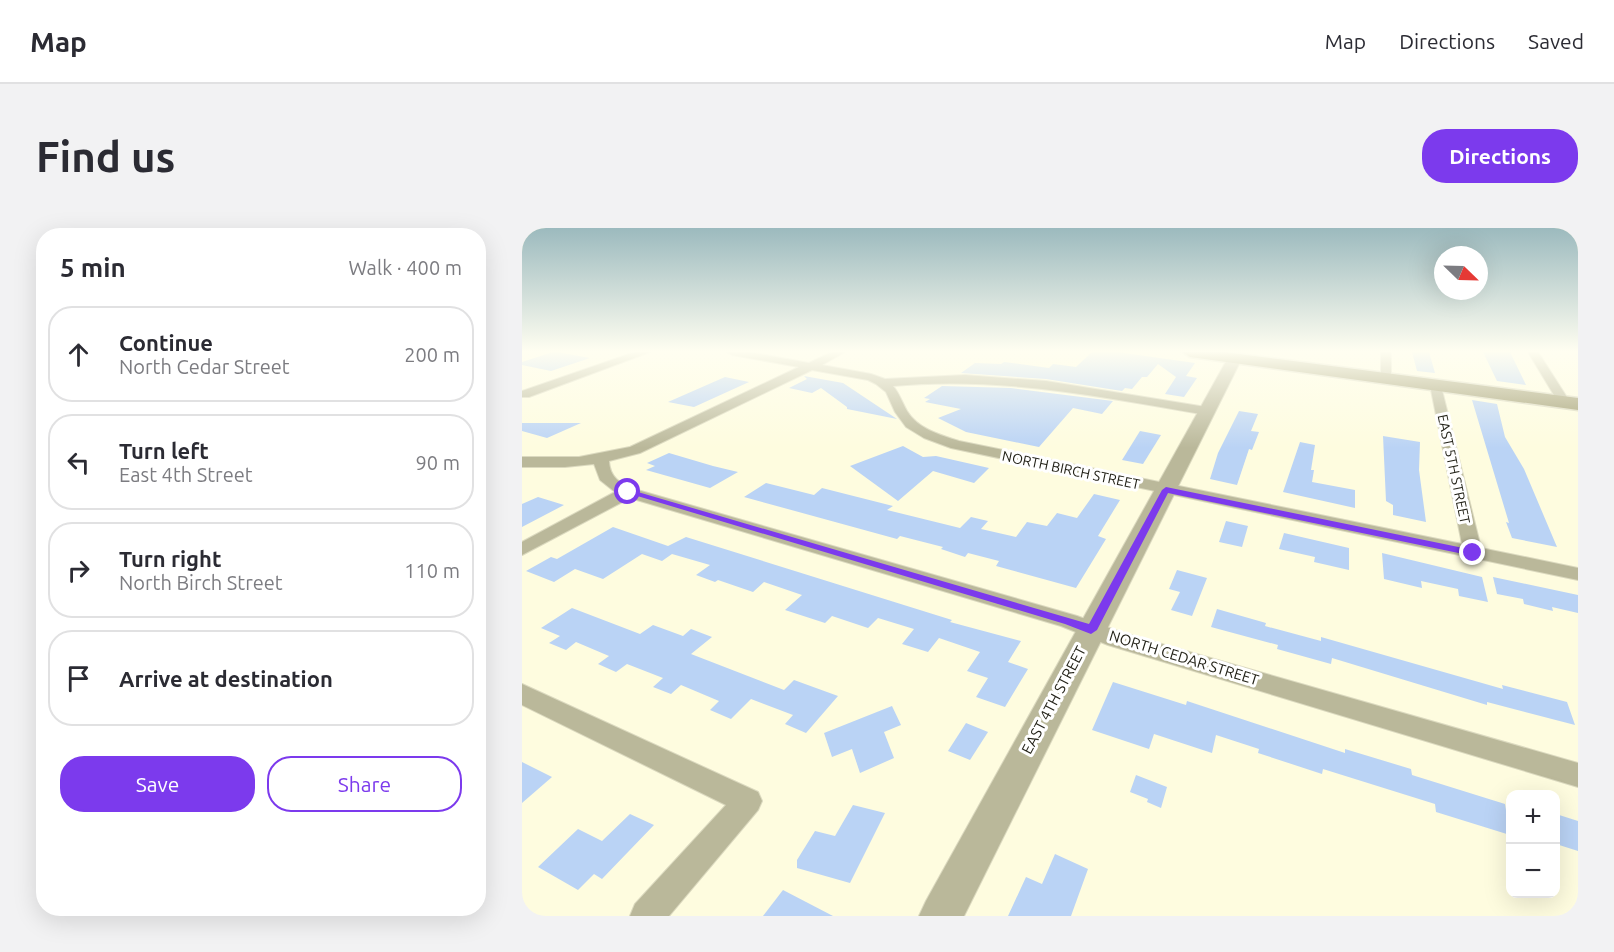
<!DOCTYPE html>
<meta charset="utf-8">
<style>
:root{--surface:#fff;--page:#f2f2f3;--text:#2b2b33;--muted:#7c7c81;--line:#e1e1e2;--accent:#7c3aed}
body{margin:0;font-family:Ubuntu,sans-serif;background:var(--page);color:var(--text)}
.controls{position:absolute;right:18px;bottom:18px;display:grid;overflow:hidden;border-radius:12px;box-shadow:0 6px 24px #0002}
.controls button{width:54px;height:54px;display:grid;place-items:center;padding:0;border:0;border-bottom:2px solid var(--line);background:var(--surface);color:var(--text);font:30px sans-serif}
.compass{position:absolute;left:912px;top:18px;width:54px;height:54px;border-radius:50%;background:var(--surface);box-shadow:0 6px 24px #0002;rotate:113deg}
.stop{position:absolute;width:18px;height:18px;margin:-14px;border:4px solid #7c3aed;border-radius:50%;background:#fff}
.stop.end{background:#7c3aed;border-color:#fff;box-shadow:0 2px 6px #0008}
.list{margin:0;padding:0;list-style:none}
h2{display:flex;justify-content:space-between;align-items:center;height:78px;margin:0;padding:0 24px;font-size:26px}
h2 small{font-size:20px;font-weight:400;color:var(--muted)}
.list li{display:grid;grid-template-columns:39px 1fr auto;gap:18px;align-items:center;box-sizing:border-box;height:96px;margin:0 12px 12px;padding:0 12px;border:2px solid var(--line);border-radius:24px}
.list b{display:block;font-size:22px;white-space:nowrap}
.list p{margin:0;font-size:20px;white-space:nowrap;color:var(--muted)}
.list em{font-size:20px;font-style:normal;color:var(--muted)}
.actions{display:flex;gap:12px;padding:18px 24px}
.actions a{flex:1;padding:14px 0;border:2px solid var(--accent);border-radius:24px;text-align:center;font-size:21px;color:var(--accent)}
.actions .main{background:var(--accent);color:#fff}
.icon{flex:none;width:33px;height:33px;fill:none;stroke:currentColor;stroke-width:2;stroke-linecap:round;stroke-linejoin:round}
.map{position:relative;flex:none;width:1056px;height:688px;overflow:hidden;border-radius:24px}
header{display:flex;align-items:center;gap:36px;box-sizing:border-box;height:84px;padding:0 30px;background:var(--surface);border-bottom:2px solid var(--line)}
header strong{font-size:28px}
nav{display:flex;gap:33px;margin-inline-start:auto;font-size:21px}
.intro{display:flex;align-items:center;justify-content:space-between;box-sizing:border-box;height:144px;padding:0 36px}
h1{margin:0;font-size:42px}
.button{padding:15px 27px;border-radius:24px;background:var(--accent);color:#fff;font-size:21px;font-weight:700}
main{display:flex;gap:36px;padding:0 36px}
aside{flex:1;background:var(--surface);border-radius:24px;box-shadow:0 6px 24px #0002}
.map>svg:first-child{display:block}
.building{fill:#bad3f5}
.lines{fill:none;stroke-linecap:round;stroke-linejoin:round}
.minor-casing{stroke:#dbd9bf;stroke-width:2}
.tertiary-casing{stroke:#dbd9bf;stroke-width:2}
.secondary-casing{stroke:#dbd9bf;stroke-width:3}
.minor{fill:#bab89a;fill-rule:evenodd}
.tertiary{fill:#bab89a;fill-rule:evenodd}
.secondary{fill:#9c986b;fill-rule:evenodd}
.route{fill:#7c3aed}
.labels{text-anchor:middle;stroke-width:6;stroke-linejoin:round;paint-order:stroke}
.far-street-label{font-size:14px;fill:#232218;stroke:#fff}
.street-label{font-size:15px;fill:#232218;stroke:#fff}
</style>
<header>
<strong>Map</strong>
<nav><a>Map</a><a>Directions</a><a>Saved</a></nav>
</header>
<div class="intro"><h1>Find us</h1><a class="button">Directions</a></div>
<main>
<aside>
<h2>5 min<small>Walk · 400 m</small></h2>
<ul class="list">
<li><svg class="icon" aria-label="ahead" viewBox="0 0 24 24"><path d="M12 20V5M6 11l6-6 6 6"/></svg><div><b>Continue</b><p>North Cedar Street</p></div><em>200 m</em></li>
<li><svg class="icon" aria-label="left" viewBox="0 0 24 24"><path d="M17 20v-9H6M10 6l-5 5 5 5"/></svg><div><b>Turn left</b><p>East 4th Street</p></div><em>90 m</em></li>
<li><svg class="icon" aria-label="right" viewBox="0 0 24 24"><path d="M7 20v-9h11M14 6l5 5-5 5"/></svg><div><b>Turn right</b><p>North Birch Street</p></div><em>110 m</em></li>
<li><svg class="icon" aria-label="arrive" viewBox="0 0 24 24"><path d="M6 21V4h12l-3 4 3 4H6"/></svg><div><b>Arrive at destination</b></div></li>
</ul>
<div class="actions"><a class="main">Save</a><a>Share</a></div>
</aside>
<div class="map">
<svg width="1056" height="688" viewBox="0 0 1056 688">
<rect width="100%" height="100%" fill="#fefcdf"/>
<g class="building">
<path d="M31,124H35L68,130L29,143L0,137V134Z"/>
<path d="M570,124H595L673,135L664,148L675,150L662,169L643,166L654,149L636,136L625,149H620L610,161L603,160L600,163L524,151L439,145L453,135L479,136L482,134L527,140L531,136L554,139Z"/>
<path d="M890,124H907L913,145L895,143Z"/>
<path d="M961,124H988L1004,157L975,153Z"/>
<path d="M282,148L321,155L375,191L325,181V179L299,160L290,165L267,160L285,151Z"/>
<path d="M203,149L227,154L172,179L146,174Z"/>
<path d="M420,158L489,160L591,173L580,186L551,180L517,219L444,204L416,190L439,181L403,174L408,171L402,170Z"/>
<path d="M950,172L975,176L983,209L1002,241L1035,319L990,310L984,294L987,295Z"/>
<path d="M717,183L736,186L729,203L737,204L730,222L727,221L715,257L688,251L696,225Z"/>
<path d="M0,195H59L25,210L0,203Z"/>
<path d="M618,203L639,207L621,236L600,232Z"/>
<path d="M861,208L898,214L897,242L904,294L871,287V277L864,273Z"/>
<path d="M778,214L793,217L789,242H792L790,254L833,262V280L761,264Z"/>
<path d="M381,218L401,229L414,228L467,240L452,255L411,243L376,273L328,238Z"/>
<path d="M147,225L191,238L216,244L188,260L124,242L133,238L125,235Z"/>
<path d="M244,255L292,267L300,260L371,278L365,282L438,300L449,289L466,293L459,301L494,309L505,294L525,298L535,285L555,290L572,266L598,272L576,308L584,311L554,360L474,338L477,333L446,325L443,329L419,321L421,319L378,308L375,311L222,269Z"/>
<path d="M16,269L42,277L0,299V276Z"/>
<path d="M704,293L726,298L720,319L697,314Z"/>
<path d="M91,299L146,318L164,309L430,392L428,394L499,413L486,434L506,441L483,479L454,469L466,450L445,443L458,424L417,410L406,424L380,416L392,401L356,390L346,400L310,388L303,395L263,382L280,367L242,354L231,364L196,352L193,354L174,347L188,337L150,326L140,333L120,326L81,351L53,341L32,354L4,343L29,329L35,331Z"/>
<path d="M762,305L827,320V342L792,334L793,329L757,321Z"/>
<path d="M860,325L960,349L966,374L937,368L936,361L899,353L900,360L862,351Z"/>
<path d="M655,342L685,350L670,388L649,382L658,364L647,361Z"/>
<path d="M971,349L1056,367V385L1030,379L1031,383L1002,376L1001,371L975,366Z"/>
<path d="M50,380L118,406L131,397L161,408L169,401L190,409L169,426L262,462L272,452L316,468L284,505L263,496L271,487L229,471L209,491L188,482L197,473L159,457L149,466L131,459L141,450L105,436L94,444L76,436L87,428L54,414L44,422L27,415L38,408L19,400Z"/>
<path d="M695,381L744,395L743,398L799,413V409L981,461L980,457L1045,474L1053,497L965,474V477L810,430L809,436L755,421L756,417L689,399Z"/>
<path d="M591,454L664,477L665,473L823,525V521L889,541L890,547L983,576L988,607L914,584L913,576L801,541L800,546L736,525L737,521L694,507L690,525L632,506L627,521L570,502Z"/>
<path d="M370,478L379,497L362,504L372,530L338,545L330,521L310,529L302,505Z"/>
<path d="M444,495L466,504L448,532L426,523Z"/>
<path d="M0,534L30,549L0,575Z"/>
<path d="M614,547L645,559L639,580L625,574L626,571L608,564Z"/>
<path d="M331,577L363,585L328,655L275,640V632L293,603L313,608Z"/>
<path d="M108,586L132,597L80,651L72,646L56,662L16,639L56,601L80,613Z"/>
<path d="M1034,586L1056,593V623L1034,616Z"/>
<path d="M533,626L566,641L549,688H486L504,649L520,656Z"/>
<path d="M261,662L311,688H241Z"/>
</g>
<g class="lines">
<defs>
<g id="minor">
<path d="M113,124H128L7,169H0V163Z"/>
<path d="M205,124H227L287,135L310,124H323L300,137L349,146L363,151L443,147L524,153L690,180L691,183L685,187C581,169 477,148 371,158C377,165 380,174 385,183C396,201 418,207 437,213L940,316L908,157L914,153L918,154L959,320L1056,340V352L429,220L402,210L384,199L373,184L364,164L354,156L346,152L290,142L118,225L87,233C88,250 98,255 112,261L555,388L601,405L1056,535V559L586,417L539,398L108,270L0,327V314L93,264L78,252L72,236L43,239H0V229H57L108,219L277,139L210,127Z"/>
<path d="M859,124H869V152H861L859,150Z"/>
<path d="M1006,124H1016L1048,174L1046,177H1038Z"/>
<path d="M0,456L236,564L240,573L236,582L147,688H108L113,676L204,577L0,477Z"/>
</g>
<path id="tertiary" d="M713,126L720,130L442,688H397L404,673L706,130Z"/>
<path id="secondary" d="M660,124H702L1056,170V182L668,129Z"/>
</defs>
<use href="#minor" class="minor-casing"/>
<use href="#tertiary" class="tertiary-casing"/>
<use href="#secondary" class="secondary-casing"/>
<use href="#minor" class="minor"/>
<use href="#tertiary" class="tertiary"/>
<use href="#secondary" class="secondary"/>
</g>
<linearGradient id="sky" x2="0" y2="1"><stop stop-color="#9cbabe"/><stop offset="0.56" stop-color="#fffef1"/><stop offset="1" stop-color="#fffef1" stop-opacity="0"/></linearGradient>
<rect width="1056" height="220" fill="url(#sky)"/>
<path class="route" d="M644,259L951,322L955,325L951,328L646,265L575,402L569,406L543,396L102,264L109,262L567,396L640,262Z"/>
<g class="labels">
<g class="far-street-label">
<text transform="translate(932 241) rotate(78)" y="5">EAST 5TH STREET</text>
<text transform="translate(549 242) rotate(12)" y="5">NORTH BIRCH STREET</text>
</g>
<g class="street-label">
<text transform="translate(662 430) rotate(17)" y="5">NORTH CEDAR STREET</text>
<text transform="translate(532 472) rotate(-62)" y="5">EAST 4TH STREET</text>
</g>
</g>
</svg>
<div class="controls">
<button>+</button>
<button>−</button>
</div>
<svg class="compass" viewBox="-18 -18 36 36"><path d="M0-13l5 13h-10z" fill="#e53935"/><path d="M0 13l5-13h-10z" fill="#7c7c81"/></svg>
<div class="stop" style="left:106px;top:264px"></div>
<div class="stop end" style="left:951px;top:325px"></div>
</div>
</main>
